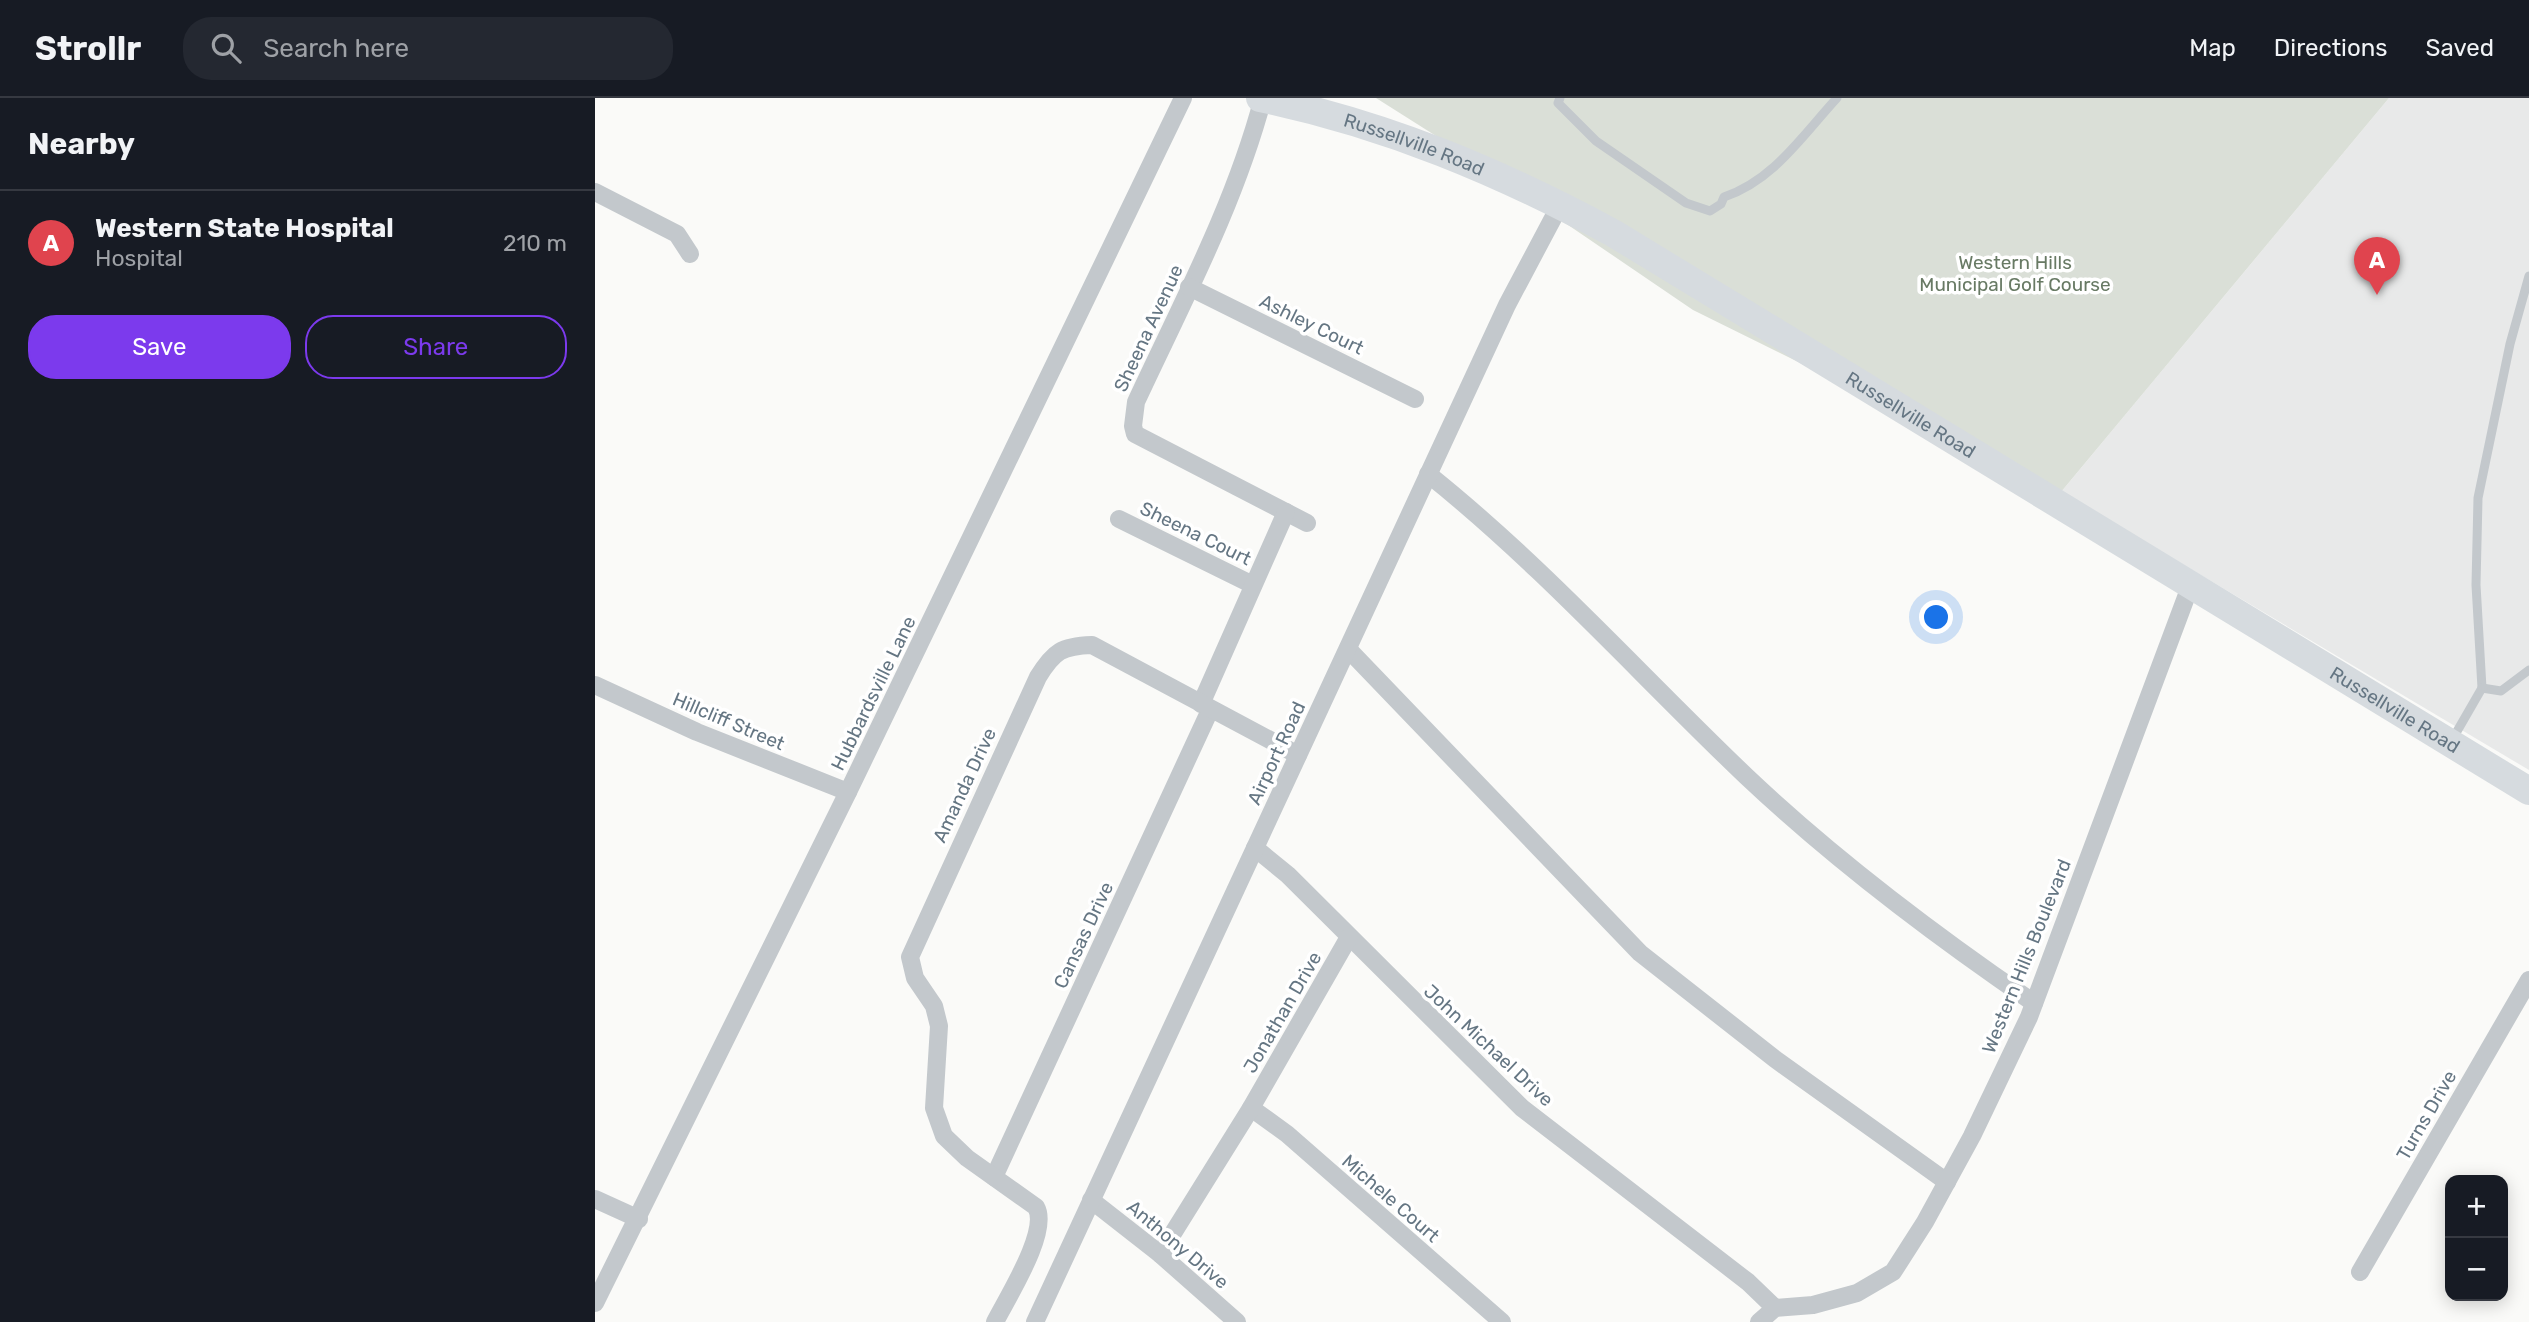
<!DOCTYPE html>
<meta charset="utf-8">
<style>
:root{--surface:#171b24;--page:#242831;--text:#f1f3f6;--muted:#9ea1a6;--line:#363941;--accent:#7c3aed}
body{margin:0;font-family:Rubik,sans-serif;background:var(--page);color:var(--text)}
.controls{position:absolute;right:21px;bottom:21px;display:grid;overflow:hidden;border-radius:14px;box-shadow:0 4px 18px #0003}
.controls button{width:63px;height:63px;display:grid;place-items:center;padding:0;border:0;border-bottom:2px solid var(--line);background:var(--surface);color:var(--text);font:35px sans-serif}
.you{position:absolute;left:1342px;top:520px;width:24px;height:24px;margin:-18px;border:5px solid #fff;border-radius:50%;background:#1a73e8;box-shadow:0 0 0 10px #1a73e833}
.badge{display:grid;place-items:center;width:46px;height:46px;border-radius:50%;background:var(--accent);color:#fff;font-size:23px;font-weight:700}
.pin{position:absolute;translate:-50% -58px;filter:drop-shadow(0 2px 4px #0008)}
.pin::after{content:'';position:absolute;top:37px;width:24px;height:21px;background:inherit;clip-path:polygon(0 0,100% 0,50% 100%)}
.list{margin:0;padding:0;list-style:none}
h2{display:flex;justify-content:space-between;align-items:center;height:91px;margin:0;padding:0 28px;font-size:30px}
h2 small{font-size:23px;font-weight:400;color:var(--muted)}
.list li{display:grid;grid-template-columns:46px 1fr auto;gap:21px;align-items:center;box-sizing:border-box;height:105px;padding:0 28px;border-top:2px solid var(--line)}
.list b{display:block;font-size:26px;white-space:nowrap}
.list p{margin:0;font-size:23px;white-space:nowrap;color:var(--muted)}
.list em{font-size:23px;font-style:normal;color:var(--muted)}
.actions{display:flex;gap:14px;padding:21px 28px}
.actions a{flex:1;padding:16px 0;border:2px solid var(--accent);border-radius:28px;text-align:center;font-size:24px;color:var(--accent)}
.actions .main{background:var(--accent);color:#fff}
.icon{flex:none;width:38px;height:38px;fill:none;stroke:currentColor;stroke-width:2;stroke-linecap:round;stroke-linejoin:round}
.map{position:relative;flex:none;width:1934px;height:1224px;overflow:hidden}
header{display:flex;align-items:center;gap:42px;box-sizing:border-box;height:98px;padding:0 35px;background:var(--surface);border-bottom:2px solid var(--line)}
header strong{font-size:33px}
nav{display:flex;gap:38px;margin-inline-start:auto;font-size:24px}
.search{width:490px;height:63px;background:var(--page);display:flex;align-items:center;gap:18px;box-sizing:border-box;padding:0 24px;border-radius:28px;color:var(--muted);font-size:26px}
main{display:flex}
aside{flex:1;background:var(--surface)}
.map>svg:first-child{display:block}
.built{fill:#e8e9e9}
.green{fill:#dadfd7}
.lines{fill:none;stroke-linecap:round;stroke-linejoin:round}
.lane{stroke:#c3c8cc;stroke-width:9}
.street{stroke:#c3c8cc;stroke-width:18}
.primary{stroke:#d6dbdf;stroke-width:28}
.labels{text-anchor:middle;stroke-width:7;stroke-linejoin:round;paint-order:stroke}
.street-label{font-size:19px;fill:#657683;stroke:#fff}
.park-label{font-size:19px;fill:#687a64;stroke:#fff}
</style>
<header>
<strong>Strollr</strong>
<div class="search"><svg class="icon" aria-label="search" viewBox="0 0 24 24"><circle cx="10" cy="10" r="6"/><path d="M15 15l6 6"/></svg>Search here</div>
<nav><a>Map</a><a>Directions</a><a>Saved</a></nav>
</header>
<main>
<aside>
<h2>Nearby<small></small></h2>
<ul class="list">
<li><span class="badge" style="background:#e0444e">A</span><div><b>Western State Hospital</b><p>Hospital</p></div><em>210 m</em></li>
</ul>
<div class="actions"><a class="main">Save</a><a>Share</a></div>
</aside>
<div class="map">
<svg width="1934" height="1224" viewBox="0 0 1934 1224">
<rect width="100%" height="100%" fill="#fafaf8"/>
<path class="built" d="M1794,0H1934V672L1466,394Z"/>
<path class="green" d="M781,0H1794L1466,394L1098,212L860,50Z"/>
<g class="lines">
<g class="lane">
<path d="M965,0L963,5L1001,43L1091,105L1115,113L1126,106L1129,99C1179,82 1207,38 1242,0"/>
<path d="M1887,590L1881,487L1883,400L1915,246L1934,178"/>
<path d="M1857,642L1887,590L1906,593L1934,572"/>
</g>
<g class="street">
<path d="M668,0C640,106 587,205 541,304L538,328L540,336L712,425"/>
<path d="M0,94L82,136L95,156"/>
<path d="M594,189L820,301"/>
<path d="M833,376C947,467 1046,578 1152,679C1241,763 1338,836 1439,905"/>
<path d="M524,421L658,487"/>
<path d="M753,551L1045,855L1180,961L1352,1084"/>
<path d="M0,587L102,634L253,694"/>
<path d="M606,606L691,414"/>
<path d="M660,750L693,777L927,1010L1153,1184L1180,1210"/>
<path d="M656,1010L692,1036L907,1224"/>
<path d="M399,1079L615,612"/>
<path d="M0,1101L44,1121"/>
<path d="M496,1102L565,1156L642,1224"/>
<path d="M565,1156L656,1010L754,839"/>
<path d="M1765,1174L1934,882"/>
<path d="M0,1205L253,694L588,0"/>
<path d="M400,1224C412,1200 455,1133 441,1109L372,1060L349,1038L339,1010L344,928L339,908L320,880L315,859L443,579C459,553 467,548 497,547L703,657"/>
<path d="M440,1224L912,207L965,107"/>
<path d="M1164,1224L1180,1210L1218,1207L1262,1195L1298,1174L1330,1124L1377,1038L1434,919L1596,486"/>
</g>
<path class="primary" id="s1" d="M665,0C791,26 905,74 1018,135L1934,693"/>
</g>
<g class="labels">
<g class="street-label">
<text dy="7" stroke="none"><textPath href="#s1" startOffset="161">Russellville Road</textPath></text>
<text transform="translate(717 226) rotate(26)" y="7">Ashley Court</text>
<text transform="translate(553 230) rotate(-65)" y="7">Sheena Avenue</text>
<text dy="7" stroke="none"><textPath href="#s1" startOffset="728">Russellville Road</textPath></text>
<text transform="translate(601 435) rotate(26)" y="7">Sheena Court</text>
<text transform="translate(278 595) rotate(-64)" y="7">Hubbardsville Lane</text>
<text dy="7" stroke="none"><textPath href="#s1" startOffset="1295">Russellville Road</textPath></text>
<text transform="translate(134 623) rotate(23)" y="7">Hillcliff Street</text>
<text transform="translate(681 655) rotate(-65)" y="7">Airport Road</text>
<text transform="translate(369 687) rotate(-65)" y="7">Amanda Drive</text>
<text transform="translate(488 837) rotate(-65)" y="7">Cansas Drive</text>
<text transform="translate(1431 858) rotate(-68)" y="7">Western Hills Boulevard</text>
<text transform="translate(687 914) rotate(-60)" y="7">Jonathan Drive</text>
<text transform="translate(894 947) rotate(43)" y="7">John Michael Drive</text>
<text transform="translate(1831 1017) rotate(-60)" y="7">Turns Drive</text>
<text transform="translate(796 1100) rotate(41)" y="7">Michele Court</text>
<text transform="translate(583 1146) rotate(40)" y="7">Anthony Drive</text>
</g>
<g class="park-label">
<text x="1420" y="171">Western Hills<tspan x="1420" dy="22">Municipal Golf Course</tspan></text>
</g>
</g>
</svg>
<div class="controls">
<button>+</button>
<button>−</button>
</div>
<div class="you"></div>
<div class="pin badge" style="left:1782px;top:197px;background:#e0444e">A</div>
</div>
</main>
